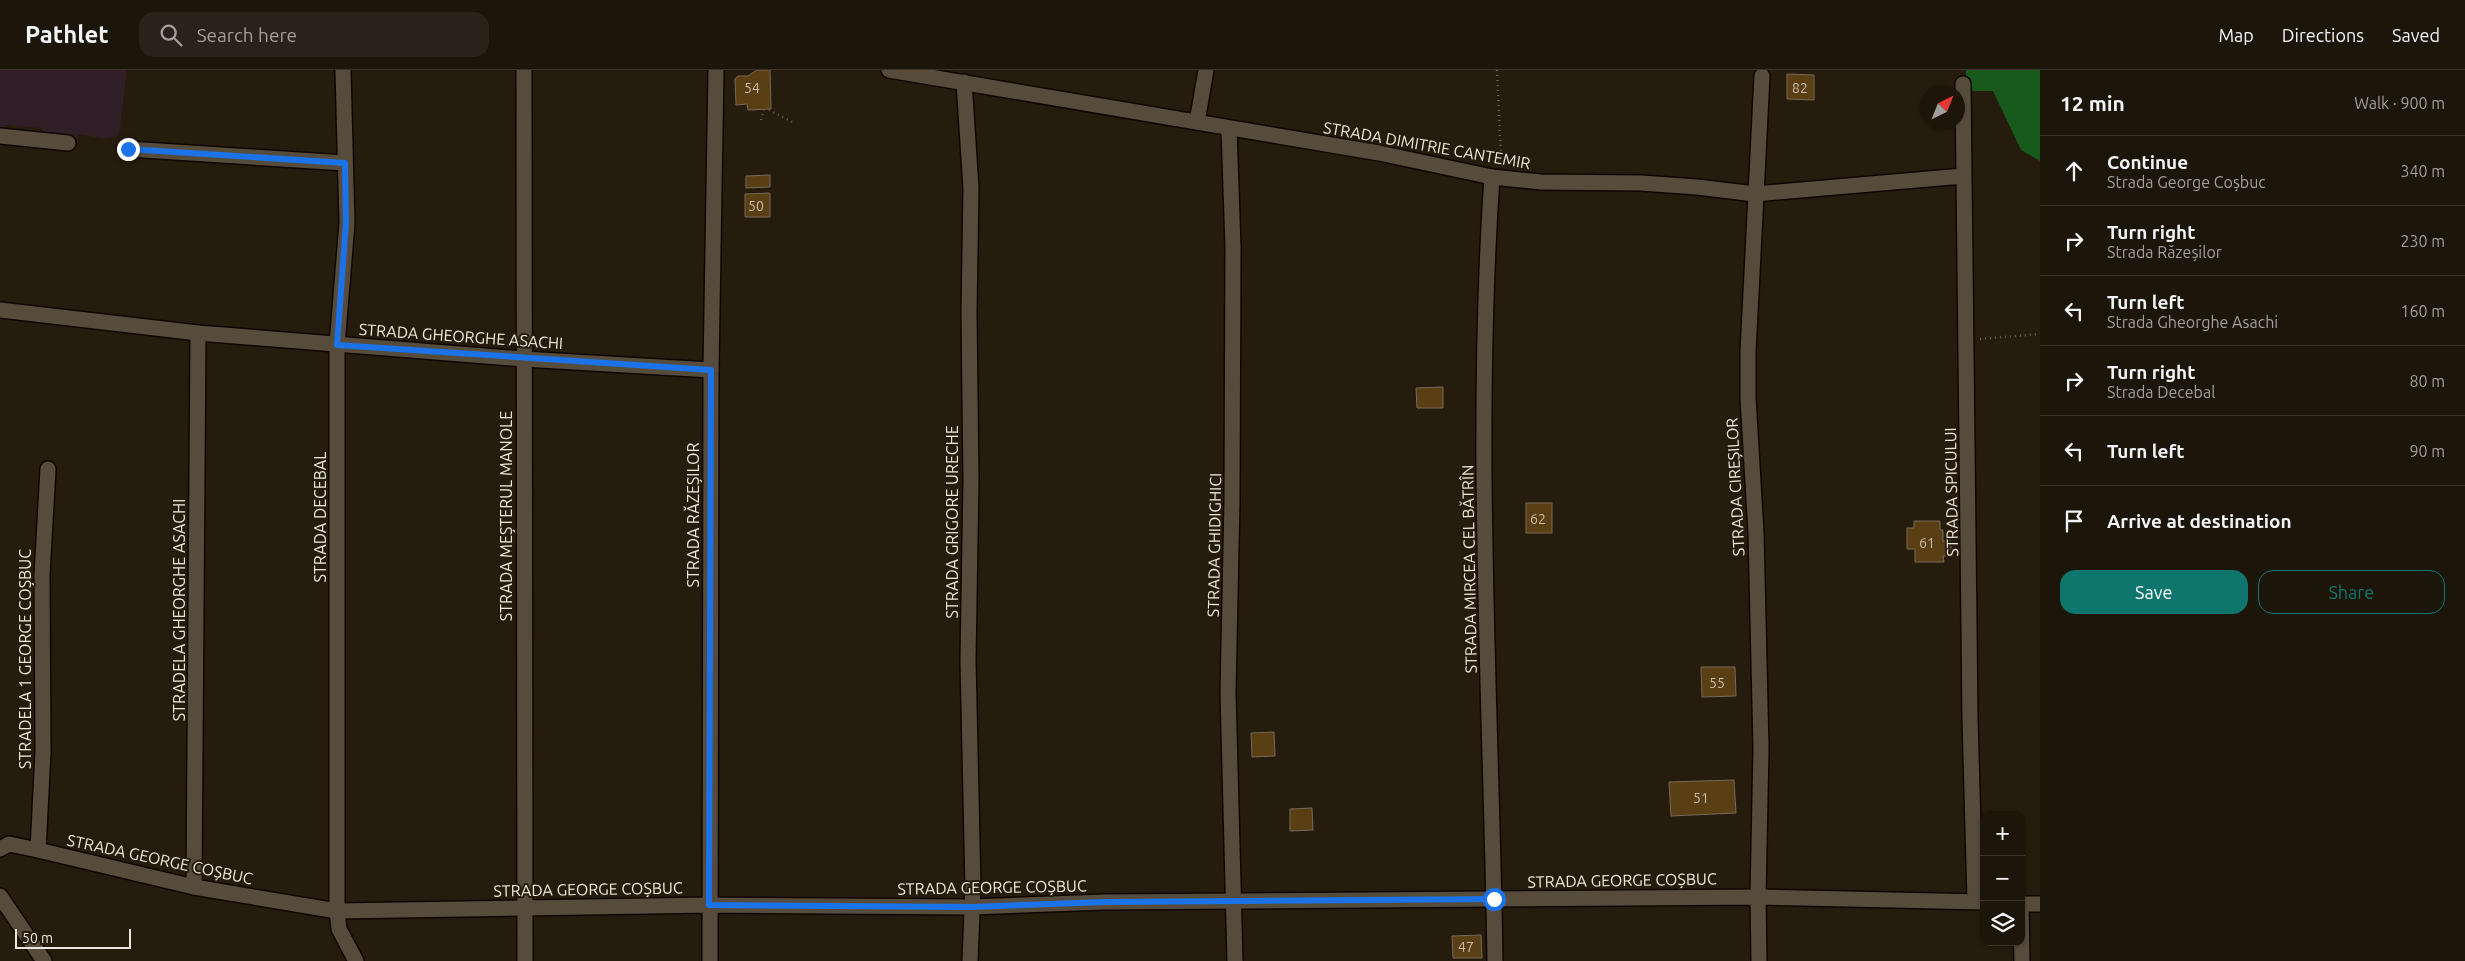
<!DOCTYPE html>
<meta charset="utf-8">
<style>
:root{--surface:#1c150a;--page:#292218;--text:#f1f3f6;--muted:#a09f9c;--line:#3a342b;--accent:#0f766e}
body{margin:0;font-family:Ubuntu,sans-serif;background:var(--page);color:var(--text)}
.controls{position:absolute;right:15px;bottom:15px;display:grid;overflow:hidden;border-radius:10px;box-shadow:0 1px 4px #0004}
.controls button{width:45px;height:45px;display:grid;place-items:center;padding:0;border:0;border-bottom:1px solid var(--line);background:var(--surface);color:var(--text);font:25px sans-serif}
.compass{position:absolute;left:1920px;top:15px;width:45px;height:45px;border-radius:50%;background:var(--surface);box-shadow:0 1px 4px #0004;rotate:43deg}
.scale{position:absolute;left:15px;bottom:12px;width:116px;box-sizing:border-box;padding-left:5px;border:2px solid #eee7de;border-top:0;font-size:14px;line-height:18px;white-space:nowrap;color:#eee7de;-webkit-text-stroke:4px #261c0d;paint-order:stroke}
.stop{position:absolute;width:15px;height:15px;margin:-11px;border:4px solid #1a73e8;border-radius:50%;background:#fff}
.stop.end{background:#1a73e8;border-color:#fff;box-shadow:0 1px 5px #0008}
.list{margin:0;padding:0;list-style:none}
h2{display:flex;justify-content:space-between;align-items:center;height:65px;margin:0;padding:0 20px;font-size:21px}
h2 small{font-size:16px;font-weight:400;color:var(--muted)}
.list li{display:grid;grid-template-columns:32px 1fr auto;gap:15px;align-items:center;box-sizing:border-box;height:70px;padding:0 20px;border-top:1px solid var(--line)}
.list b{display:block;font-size:19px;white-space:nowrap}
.list p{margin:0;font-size:16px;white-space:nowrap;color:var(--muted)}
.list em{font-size:16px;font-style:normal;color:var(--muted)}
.actions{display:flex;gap:10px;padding:15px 20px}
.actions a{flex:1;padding:11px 0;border:1px solid var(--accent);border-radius:15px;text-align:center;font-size:18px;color:var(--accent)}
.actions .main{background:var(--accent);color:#fff}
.icon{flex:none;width:28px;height:28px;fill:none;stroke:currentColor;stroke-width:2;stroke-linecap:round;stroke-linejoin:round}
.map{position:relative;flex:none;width:2040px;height:891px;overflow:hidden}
header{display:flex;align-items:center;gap:30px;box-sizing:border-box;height:70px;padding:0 25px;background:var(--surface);border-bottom:1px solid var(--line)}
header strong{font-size:24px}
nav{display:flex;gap:28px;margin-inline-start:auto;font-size:18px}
.search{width:350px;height:45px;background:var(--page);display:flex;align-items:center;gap:12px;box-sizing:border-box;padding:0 18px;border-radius:15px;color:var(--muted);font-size:19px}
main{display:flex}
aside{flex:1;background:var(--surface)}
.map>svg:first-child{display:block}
.education{fill:#301f27}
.forest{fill:#175a1c}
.building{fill:#5b3f14;stroke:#766959}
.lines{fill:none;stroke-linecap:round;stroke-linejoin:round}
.minor-casing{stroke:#0f0600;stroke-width:18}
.path{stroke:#685f52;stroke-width:2.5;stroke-dasharray:1 4;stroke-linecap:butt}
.minor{stroke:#574b3c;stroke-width:15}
.route{stroke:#1a73e8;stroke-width:6}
.labels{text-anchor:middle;stroke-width:4;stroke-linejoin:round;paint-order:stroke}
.number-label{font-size:14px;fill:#c9bdac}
.street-label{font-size:16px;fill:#eee7de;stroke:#261c0d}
</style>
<header>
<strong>Pathlet</strong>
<div class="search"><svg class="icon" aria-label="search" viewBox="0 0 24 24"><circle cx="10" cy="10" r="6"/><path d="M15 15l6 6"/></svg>Search here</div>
<nav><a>Map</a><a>Directions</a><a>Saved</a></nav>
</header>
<main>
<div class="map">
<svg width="2040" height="891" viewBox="0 0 2040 891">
<rect width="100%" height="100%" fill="#261c0d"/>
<path class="education" d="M0,0H127L119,65L107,69L79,64L78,68L41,64L42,58L6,55L5,60H0Z"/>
<path class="forest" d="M1966,0H2040V91L2021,80L1993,21H1966Z"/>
<g class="building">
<path d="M757,0H770L771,39L748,40L747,34L736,35L735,9L738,6H748Z"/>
<path d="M1787,4L1814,5V30L1787,29Z"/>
<path d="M770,105V117L746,118V106Z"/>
<path d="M770,123V147H745V124Z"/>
<path d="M1443,317V338H1417L1416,318Z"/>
<rect x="1526" y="433" width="26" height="30"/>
<path d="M1914,451H1940V460H1943V471H1951V486H1943L1944,492H1915V479H1907V458H1914Z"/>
<path d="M1701,597H1735L1736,626L1702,627Z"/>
<path d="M1274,662L1275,686L1252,687L1251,663Z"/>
<path d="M1734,710L1736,743L1671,746L1669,712Z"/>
<path d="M1312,738L1313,760L1290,761V739Z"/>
<path d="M1481,865L1482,888H1453L1452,866Z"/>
</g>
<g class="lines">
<defs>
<g id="minor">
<path d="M343,0L347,153L337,275V841L339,859L356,891"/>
<path d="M524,0L525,891"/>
<path d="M889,0L1379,83L1492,107L1541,112L1641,113L1697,117L1755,124L1963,106"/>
<path d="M964,12L971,118L969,243L971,410L968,590L973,817L970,891"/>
<path d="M1963,14L1970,648L1975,831"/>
<path d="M1197,52L1206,0"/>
<path d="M1229,59L1233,177L1232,430L1228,622L1235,891"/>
<path d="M0,66L68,73"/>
<path d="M128,79L345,93"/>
<path d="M1492,107C1474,368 1491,630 1495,891"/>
<path d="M0,240L198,263L523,289L711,300"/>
<path d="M0,779L9,774L38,780L194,817L337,841L709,835L971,837L1104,832L1758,827L1984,832"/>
<path d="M38,780L43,682L42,505L48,399"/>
<path d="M194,817L198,263"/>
<path d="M0,826L44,891"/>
<path d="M2021,834L2022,891"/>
<path d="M2021,834H2040"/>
<path d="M710,891L711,300L716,0"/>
<path d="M1759,891L1758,827L1761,678L1756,463L1748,328V282L1762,6"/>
</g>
</defs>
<use href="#minor" class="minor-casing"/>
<g class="path">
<path d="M1497,0L1501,88L1499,93"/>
<path d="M769,40L794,53"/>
<path d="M761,50L764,40"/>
<path d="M1980,269L2040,264"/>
</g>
<use href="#minor" class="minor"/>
</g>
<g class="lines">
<path class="route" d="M128,79L345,93L346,153L337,275L711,300L709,835L971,837L1104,832L1494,829"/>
</g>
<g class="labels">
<g class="number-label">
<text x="752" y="23">54</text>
<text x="1800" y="23">82</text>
<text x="756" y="141">50</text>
<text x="1538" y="454">62</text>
<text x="1927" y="478">61</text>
<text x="1717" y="618">55</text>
<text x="1701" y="733">51</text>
<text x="1466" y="882">47</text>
</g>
<g class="street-label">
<text transform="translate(1427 75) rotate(10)" y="6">STRADA DIMITRIE CANTEMIR</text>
<text transform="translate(461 266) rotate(4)" y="6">STRADA GHEORGHE ASACHI</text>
<text transform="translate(1735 417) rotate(-93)" y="6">STRADA CIREȘILOR</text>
<text transform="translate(1951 422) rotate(-91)" y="6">STRADA SPICULUI</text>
<text transform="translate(693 445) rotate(-90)" y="6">STRADA RĂZEȘILOR</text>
<text transform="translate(506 446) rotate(-90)" y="6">STRADA MEȘTERUL MANOLE</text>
<text transform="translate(320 447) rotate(-90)" y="6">STRADA DECEBAL</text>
<text transform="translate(952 452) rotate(-90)" y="6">STRADA GRIGORE URECHE</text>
<text transform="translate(1214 475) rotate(-89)" y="6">STRADA GHIDIGHICI</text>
<text transform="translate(1469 499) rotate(-91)" y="6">STRADA MIRCEA CEL BĂTRÎN</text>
<text transform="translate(179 540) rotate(-90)" y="6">STRADELA GHEORGHE ASACHI</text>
<text transform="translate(25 589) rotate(-90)" y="6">STRADELA 1 GEORGE COȘBUC</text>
<text transform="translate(160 789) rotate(12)" y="6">STRADA GEORGE COȘBUC</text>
<text transform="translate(1622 810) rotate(-1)" y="6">STRADA GEORGE COȘBUC</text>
<text transform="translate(992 817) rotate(-1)" y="6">STRADA GEORGE COȘBUC</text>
<text transform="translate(588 819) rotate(-1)" y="6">STRADA GEORGE COȘBUC</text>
</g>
</g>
</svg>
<div class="controls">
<button>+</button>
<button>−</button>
<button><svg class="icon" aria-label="layers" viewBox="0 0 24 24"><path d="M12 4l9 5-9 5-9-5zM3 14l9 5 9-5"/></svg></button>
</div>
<svg class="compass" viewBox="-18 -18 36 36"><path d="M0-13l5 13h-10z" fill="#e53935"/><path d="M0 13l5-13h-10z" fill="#a09f9c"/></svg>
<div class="scale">50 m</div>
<div class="stop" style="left:1494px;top:829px"></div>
<div class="stop end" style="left:128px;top:79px"></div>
</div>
<aside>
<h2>12 min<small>Walk · 900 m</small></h2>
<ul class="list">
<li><svg class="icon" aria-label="ahead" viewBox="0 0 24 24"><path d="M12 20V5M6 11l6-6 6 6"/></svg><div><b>Continue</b><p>Strada George Coșbuc</p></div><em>340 m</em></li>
<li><svg class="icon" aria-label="right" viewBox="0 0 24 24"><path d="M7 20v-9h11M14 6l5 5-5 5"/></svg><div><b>Turn right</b><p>Strada Răzeșilor</p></div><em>230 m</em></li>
<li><svg class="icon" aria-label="left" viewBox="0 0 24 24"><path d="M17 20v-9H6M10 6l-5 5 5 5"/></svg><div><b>Turn left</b><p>Strada Gheorghe Asachi</p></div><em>160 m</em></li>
<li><svg class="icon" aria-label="right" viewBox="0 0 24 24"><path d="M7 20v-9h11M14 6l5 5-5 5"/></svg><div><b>Turn right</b><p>Strada Decebal</p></div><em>80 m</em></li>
<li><svg class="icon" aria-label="left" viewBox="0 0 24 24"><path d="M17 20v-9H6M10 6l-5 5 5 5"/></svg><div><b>Turn left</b></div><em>90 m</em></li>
<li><svg class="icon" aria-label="arrive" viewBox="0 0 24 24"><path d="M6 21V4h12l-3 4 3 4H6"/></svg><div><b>Arrive at destination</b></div></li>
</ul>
<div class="actions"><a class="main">Save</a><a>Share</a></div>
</aside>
</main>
